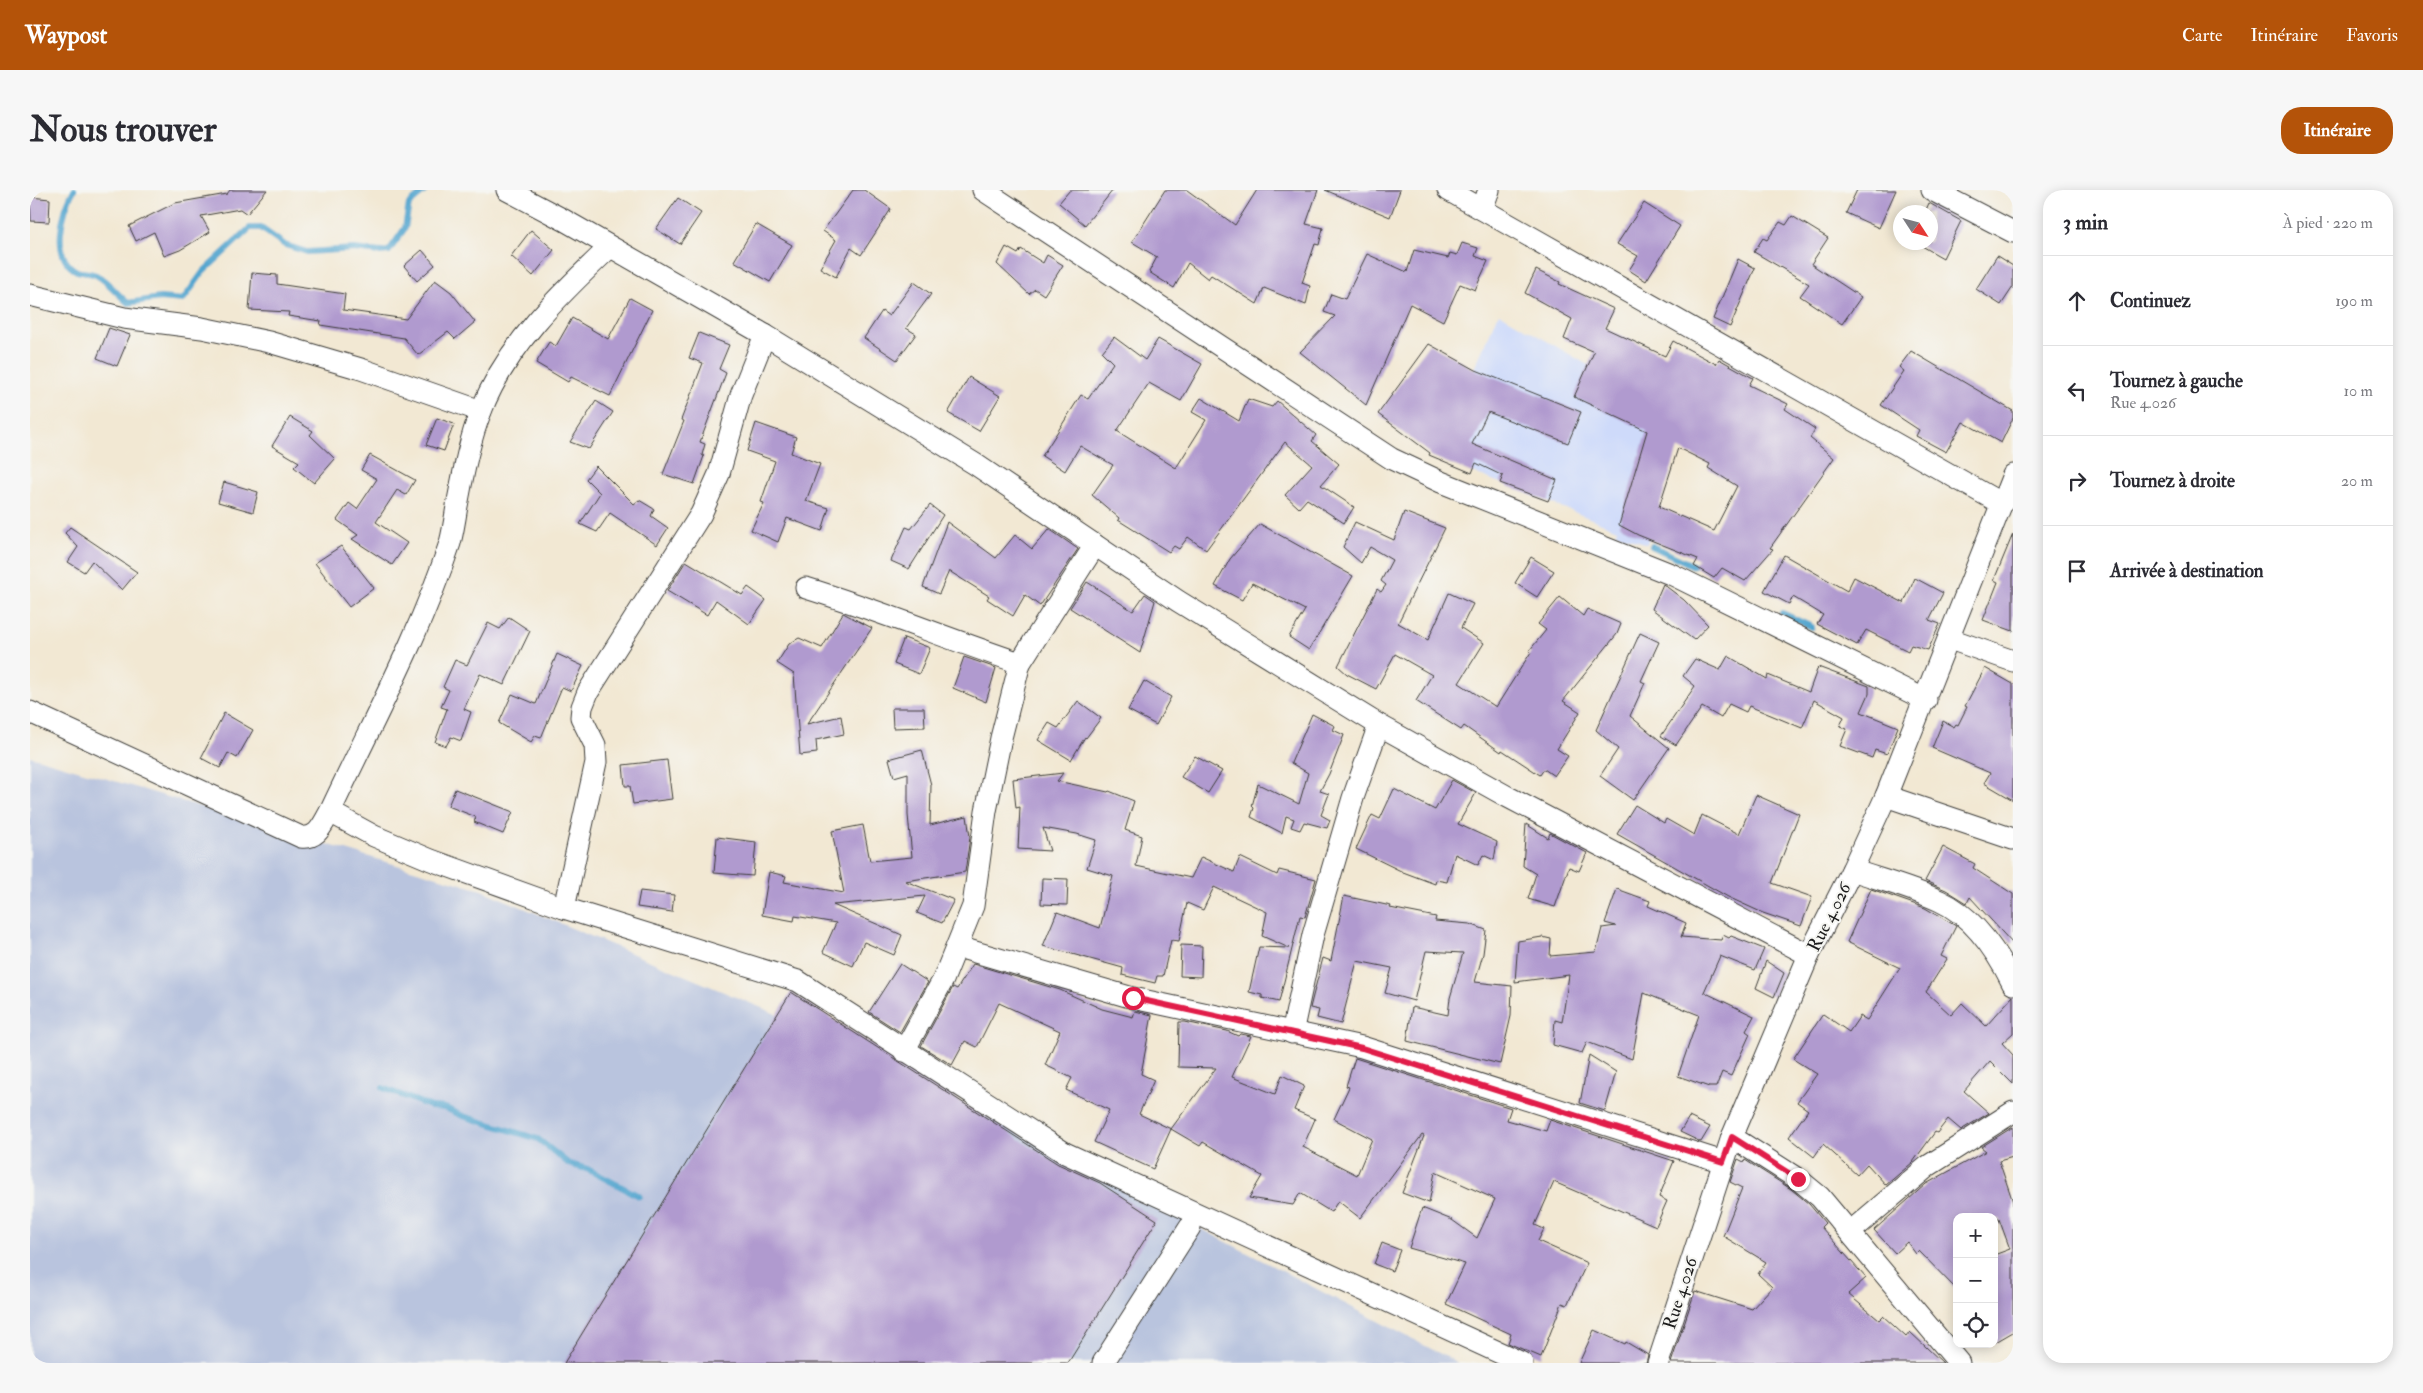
<!DOCTYPE html>
<html lang="fr">
<meta charset="utf-8">
<style>
:root{--surface:#fff;--page:#f7f7f7;--text:#2b2b33;--muted:#7c7c81;--line:#e1e1e2;--accent:#b45309}
body{margin:0;font-family:"IM FELL Double Pica",serif;background:var(--page);color:var(--text)}
.controls{position:absolute;right:15px;bottom:15px;display:grid;overflow:hidden;border-radius:10px;box-shadow:0 2px 12px #0003}
.controls button{width:45px;height:45px;display:grid;place-items:center;padding:0;border:0;border-bottom:1px solid var(--line);background:var(--surface);color:var(--text);font:25px sans-serif}
.compass{position:absolute;left:1863px;top:15px;width:45px;height:45px;border-radius:50%;background:var(--surface);box-shadow:0 2px 12px #0003;rotate:126deg}
.stop{position:absolute;width:15px;height:15px;margin:-11px;border:4px solid #e11d48;border-radius:50%;background:#fff}
.stop.end{background:#e11d48;border-color:#fff;box-shadow:0 1px 5px #0008}
.list{margin:0;padding:0;list-style:none}
h2{display:flex;justify-content:space-between;align-items:center;height:65px;margin:0;padding:0 20px;font-size:21px}
h2 small{font-size:16px;font-weight:400;color:var(--muted)}
.list li{display:grid;grid-template-columns:32px 1fr auto;gap:15px;align-items:center;box-sizing:border-box;height:90px;padding:0 20px;border-top:1px solid var(--line)}
.list b{display:block;font-size:19px;white-space:nowrap}
.list p{margin:0;font-size:16px;white-space:nowrap;color:var(--muted)}
.list em{font-size:16px;font-style:normal;color:var(--muted)}
.icon{flex:none;width:28px;height:28px;fill:none;stroke:currentColor;stroke-width:2;stroke-linecap:round;stroke-linejoin:round}
.map{position:relative;flex:none;width:1983px;height:1173px;overflow:hidden;border-radius:20px}
header{display:flex;align-items:center;gap:30px;box-sizing:border-box;height:70px;padding:0 25px;background:var(--accent);color:#fff}
header strong{font-size:24px}
nav{display:flex;gap:28px;margin-inline-start:auto;font-size:18px}
.intro{display:flex;align-items:center;justify-content:space-between;box-sizing:border-box;height:120px;padding:0 30px}
h1{margin:0;font-size:35px}
.button{padding:12px 22px;border-radius:20px;background:var(--accent);color:#fff;font-size:18px;font-weight:700}
main{display:flex;gap:30px;padding:0 30px}
aside{flex:1;background:var(--surface);border-radius:20px;box-shadow:0 2px 12px #0003}
.map>svg:first-child{display:block}
.built{fill:#cedafa}
.industrial{fill:#b9c4de}
.lines{fill:none;stroke-linecap:round;stroke-linejoin:round}
.stream{stroke:#54a6cf;stroke-width:6}
.building{fill:#b09acf;fill-rule:evenodd}
.street-casing{stroke:#3c3b37;stroke-width:23}
.street{stroke:#fff;stroke-width:21}
.route{stroke:#e11d48;stroke-width:6}
.labels{text-anchor:middle;stroke-width:4;stroke-linejoin:round;paint-order:stroke}
.street-label{font-size:18px;fill:#1c1c1c;stroke:#f6f6f2}
</style>
<header>
<strong>Waypost</strong>
<nav><a>Carte</a><a>Itinéraire</a><a>Favoris</a></nav>
</header>
<div class="intro"><h1>Nous trouver</h1><a class="button">Itinéraire</a></div>
<main>
<div class="map">
<svg width="1983" height="1173" viewBox="0 0 1983 1173">
<rect width="100%" height="100%" fill="#f6f6f2"/>
<filter id="ink" filterUnits="userSpaceOnUse"><feTurbulence type="fractalNoise" baseFrequency=".02" numOctaves="2"/><feDisplacementMap in="SourceGraphic" scale="10" xChannelSelector="R" yChannelSelector="G"/><feConvolveMatrix kernelMatrix="1 2 1 2 8 2 1 2 1" color-interpolation-filters="sRGB"/></filter>
<filter id="wash" filterUnits="userSpaceOnUse"><feTurbulence type="fractalNoise" baseFrequency=".0096" numOctaves="4" result="noise"/><feDisplacementMap in="SourceGraphic" scale="20" xChannelSelector="R" yChannelSelector="G"/><feGaussianBlur stdDeviation="1.12" result="paint"/><feColorMatrix in="noise" values="0 0 0 0 0 0 0 0 0 0 0 0 0 0 0 0 0 1.4 0 .05"/><feComposite in="paint" operator="in"/></filter>
<g filter="url(#wash)">
<rect width="100%" height="100%" fill="#f2e8d3"/>
<path class="built" d="M1469,123L1558,175L1611,200L1662,213L1617,354L1586,343L1587,339L1399,265L1443,181Z"/>
<path class="industrial" d="M0,566L451,700L820,855L1428,1173H0Z"/>
<g class="lines">
<g class="stream">
<path d="M44,0C32,20 20,68 47,81C53,83 60,82 66,85C78,91 87,104 98,113L130,108L153,110L173,82L220,38H231L255,55L277,62L324,59L350,62L359,61L375,38L379,14L396,0"/>
<path d="M1622,356L1664,376"/>
<path d="M1752,423L1782,437"/>
<path d="M353,898L402,917L415,918L433,926L508,949L539,974L557,979L609,1006"/>
</g>
</g>
<g id="blocks">
<g class="building">
<path d="M200,0H237L217,24L210,19L171,26L180,42L150,60L134,66L124,42L106,51L99,36L145,13L197,4Z"/>
<path d="M823,0H834L861,19L831,65L821,58L806,87L790,78L806,50L793,41Z"/>
<path d="M1040,0H1083L1055,35L1029,13Z"/>
<path d="M1135,0H1157L1205,35L1227,0H1288L1276,34L1293,38L1289,55L1285,54L1272,93L1280,96L1276,115L1234,98L1227,114L1181,85L1178,89L1158,73L1144,98L1119,82L1127,67L1102,52Z"/>
<path d="M1295,0H1370L1360,27Z"/>
<path d="M1827,0H1866L1849,38L1816,23Z"/>
<path d="M0,7L20,9L19,32L1,31Z"/>
<path d="M648,8L671,23L650,54L626,39Z"/>
<path d="M1614,13L1650,36L1616,91L1599,80L1608,66L1587,54Z"/>
<path d="M1899,13L1931,31L1913,68L1885,52H1900V22H1895Z"/>
<path d="M1762,26L1798,48L1781,74L1831,107L1812,134L1770,106L1779,94L1724,62L1733,48L1737,50L1750,32L1756,35Z"/>
<path d="M726,34L762,55L740,92L704,71Z"/>
<path d="M501,40L524,60L503,86L481,66Z"/>
<path d="M1432,53L1448,58L1445,66L1458,71L1445,100L1430,94L1413,131L1380,114L1336,215L1270,162L1305,126L1294,122L1301,104L1315,109L1337,64L1377,82L1384,60L1418,68L1420,63L1427,65Z"/>
<path d="M976,57L988,64L991,59L1013,73L1017,65L1033,75L1014,105L1005,99L999,104L967,74Z"/>
<path d="M392,60L405,75L387,91L374,76Z"/>
<path d="M1967,66L1983,76V97L1971,115L1946,99Z"/>
<path d="M1708,69L1725,78L1700,137L1683,129Z"/>
<path d="M1506,80L1530,92L1529,94L1584,119L1575,138L1635,166L1643,151L1686,174L1689,169L1723,188L1719,195L1758,214L1755,219L1785,239L1780,248L1804,268L1740,358L1743,359L1715,391L1692,378L1684,388L1664,376L1668,369L1608,345L1589,335L1617,241L1544,207L1564,162L1534,149L1542,129L1495,103ZM1648,258L1680,274L1678,278L1707,296L1684,341L1629,317Z"/>
<path d="M222,83L247,85V94L315,104L313,120L376,129L405,90L421,102L445,132L425,149L418,142L388,165L374,148L290,135L291,131L258,126L259,122L219,120Z"/>
<path d="M884,92L901,104L876,138L886,144L867,170L834,148L852,121L859,126Z"/>
<path d="M600,108L622,120L580,206L541,187L538,192L506,173L519,152L526,156L542,128L578,149Z"/>
<path d="M79,138L100,145L87,176L67,168Z"/>
<path d="M669,143L699,155L689,179L696,183L670,252L675,254L672,265L674,266L664,294L633,284L654,231L651,230L673,173L659,168Z"/>
<path d="M1084,147L1115,170L1128,149L1172,174L1151,211L1119,193L1087,241L1146,278L1176,230L1162,222L1171,208L1209,231L1218,209L1242,217L1247,211L1286,245L1282,251L1309,274L1291,295L1324,317L1314,333L1277,309L1269,318L1255,305L1282,275L1255,252L1176,360L1158,347L1149,359L1144,356L1139,362L1088,330L1089,328L1062,305L1083,275L1050,256L1035,281L1012,266L1051,205L1058,209L1083,173L1072,162Z"/>
<path d="M1399,154L1446,180L1551,222L1538,253L1458,222L1442,254L1527,290L1518,311L1470,293L1473,286L1446,273L1442,283L1399,265L1400,263L1348,224Z"/>
<path d="M1881,161L1983,221V228L1971,253L1933,232L1916,262L1886,246L1889,240L1851,215L1874,181L1869,177Z"/>
<path d="M939,187L970,206L949,241L918,223Z"/>
<path d="M566,211L583,222L559,259L540,252Z"/>
<path d="M260,227L283,241L280,245L305,269L284,293L264,277L269,272L242,256Z"/>
<path d="M407,228L424,234L414,261L396,255Z"/>
<path d="M726,233L766,247L761,263L790,274L776,311L799,318L792,341L757,328L748,352L721,340L734,313L731,312L745,271L717,261Z"/>
<path d="M340,265L385,290L376,305L367,300L346,332L377,353L362,375L322,349L328,345L307,330L319,313L327,319L347,289L331,280Z"/>
<path d="M566,276L604,314L609,310L624,319L621,326L638,338L627,355L580,323L567,342L550,334L570,303L556,289Z"/>
<path d="M194,292L228,302L223,322L188,312Z"/>
<path d="M900,315L913,325L879,379L861,371L876,337L881,339Z"/>
<path d="M1374,322L1415,338L1368,433L1398,450L1419,403L1443,414L1431,438L1454,453L1429,493L1466,517L1501,462L1499,461L1516,440L1508,434L1530,407L1553,426L1557,419L1591,434L1587,444L1533,511L1550,522L1527,559L1538,566L1524,586L1514,579L1510,585L1472,560L1471,562L1434,536L1431,540L1386,511L1402,485L1365,464L1346,499L1317,484L1308,476L1347,399L1351,402L1356,395L1351,391L1362,370L1340,357L1331,373L1313,357L1325,332L1364,350Z"/>
<path d="M917,332L966,368L985,345L1002,359L1019,339L1048,359L1010,416L995,405L983,426L957,409L959,406L919,381L909,404L893,397Z"/>
<path d="M1230,334L1323,386L1279,460L1259,447L1275,420L1222,393L1212,410L1185,396L1200,369Z"/>
<path d="M40,337L107,382L92,400L62,371L54,382L38,372L48,357L35,343Z"/>
<path d="M1983,344V441L1953,430L1968,392L1964,390Z"/>
<path d="M311,356L344,398L319,417L285,373Z"/>
<path d="M1754,365L1817,401L1824,387L1874,413L1885,388L1913,403L1899,430L1910,434L1898,460L1881,455L1878,461L1836,440L1827,455L1787,434L1793,425L1763,407L1759,414L1734,401Z"/>
<path d="M1501,367L1524,381L1507,407L1485,393Z"/>
<path d="M656,371L712,405L718,397L736,410L719,434L686,410L677,425L637,401Z"/>
<path d="M1057,392L1103,421L1115,404L1125,411L1110,463L1040,418Z"/>
<path d="M1633,394L1654,410L1678,435L1664,450L1622,419Z"/>
<path d="M813,423L842,438L777,534L811,526L814,544L786,550L787,563L770,565L764,484L747,473L759,454L769,448L792,458Z"/>
<path d="M479,427L500,441L474,495L450,484L434,519L441,522L431,551L421,547L416,556L405,552L417,519L411,517L419,500L413,497L425,470L437,475L458,433L470,439Z"/>
<path d="M1610,443L1629,452L1611,491L1615,493L1600,526L1639,558L1603,610L1570,586L1588,559L1566,540Z"/>
<path d="M874,448L900,458L889,484L864,474Z"/>
<path d="M527,464L553,476L541,501L532,497L511,548L505,546L501,552L469,533L482,504L506,514Z"/>
<path d="M1698,466L1737,489L1738,485L1779,502L1788,477L1839,496V504L1831,522L1868,537L1857,564L1845,560L1842,568L1810,556L1817,539L1810,536L1814,527L1784,510L1772,538L1719,516L1716,522L1699,514L1691,528L1672,517L1646,555L1631,546L1665,496L1653,486L1665,469L1690,480Z"/>
<path d="M934,467L966,478L956,512L923,498Z"/>
<path d="M1955,478L1983,494V610L1954,593L1960,583L1902,558L1913,531L1924,537L1926,534L1928,535L1937,517L1935,516Z"/>
<path d="M1114,491L1141,507L1126,535L1098,520Z"/>
<path d="M1048,511L1071,528L1056,548L1055,547L1041,570L1008,550L1019,533L1028,538Z"/>
<path d="M862,518H894L895,537L863,538Z"/>
<path d="M194,523L223,540L207,568L198,563L190,578L171,568Z"/>
<path d="M1282,524L1305,536L1303,540L1314,545L1299,584L1290,601L1299,604L1291,625L1300,630L1297,638L1274,632L1270,640L1261,637L1264,629L1256,626L1252,643L1221,627L1224,618L1222,616L1228,594L1269,614L1278,583L1261,573Z"/>
<path d="M892,560L901,595L900,635L937,626L940,647L935,682L875,691L924,710L912,733L887,723L895,706L803,715L872,745L864,765L834,752L823,776L793,762L806,733L765,726L764,731L732,725L739,682L756,686L754,692L814,703L802,641L833,635L840,671L882,667L878,625V583L864,587L859,569Z"/>
<path d="M1165,566L1192,581L1178,603L1151,587Z"/>
<path d="M637,570L642,609L603,614L600,596H595L593,575Z"/>
<path d="M1033,583L1027,591L1078,602L1079,601L1104,611L1095,640L1112,646L1106,676L1161,688L1171,667L1204,682L1210,667L1247,685L1249,680L1286,689L1275,727L1270,726L1249,812L1232,808V805L1219,802L1229,757L1259,758L1232,746L1237,722L1184,697L1173,720L1157,713L1149,751L1141,750L1133,786H1127L1125,793L1092,785L1093,778L1013,756L1027,722L1070,738L1083,686L1057,678L1066,650L1047,644L1013,638L1020,661L988,659L990,617L986,618L983,589Z"/>
<path d="M1422,590L1446,603L1428,634L1467,652L1464,670L1453,665L1448,675L1425,664L1417,692L1406,690L1405,694L1373,682L1326,659L1342,625L1350,629L1364,599L1405,620Z"/>
<path d="M425,599L483,622L473,644L444,632L446,627L418,616Z"/>
<path d="M1726,605L1769,624L1742,693L1782,707L1771,736L1733,723L1698,707L1587,644L1605,615L1634,633L1636,629L1664,645L1672,625L1709,644Z"/>
<path d="M1496,634L1518,648L1520,643L1557,663L1549,681L1539,677L1525,717L1498,709L1506,684L1493,676Z"/>
<path d="M687,647L726,652L723,686L684,683Z"/>
<path d="M1913,657L1945,674L1943,678L1983,704V754L1940,707L1937,713L1916,700L1895,691Z"/>
<path d="M1012,688L1038,689L1037,715L1011,714Z"/>
<path d="M1587,699L1620,711L1618,716L1656,733L1651,747L1691,750L1693,745L1699,748L1701,746L1734,759L1725,780L1690,766L1674,802L1724,826L1716,841L1720,844L1701,886L1692,882L1686,897H1679L1648,886L1669,825L1614,803L1602,869L1557,852L1552,863L1523,855L1525,830L1532,832L1539,785L1485,792L1488,751L1512,747L1521,749L1520,766L1566,762L1572,738L1586,736L1575,733Z"/>
<path d="M1841,699L1895,718L1926,736L1911,766L1917,769L1896,802L1921,825L1932,813L1956,836L1983,806V843L1972,853L1983,865V894L1960,871L1934,901L1959,923L1931,940L1918,929L1907,943L1905,942L1883,972L1856,995L1837,974L1827,985L1793,954L1784,967L1759,947L1778,920L1767,912L1787,884L1763,869L1793,824L1819,842L1830,826L1837,830L1870,778L1817,752Z"/>
<path d="M610,701L644,705L642,722L607,717Z"/>
<path d="M1314,706L1361,716L1360,718L1406,727L1405,731L1440,734L1456,740L1453,764L1445,792L1482,796L1481,826L1470,874L1377,851L1382,817L1418,825L1420,808L1433,763L1396,761L1384,811L1355,803L1362,778L1327,771L1311,834L1287,828L1289,820L1280,818L1283,806L1293,768L1301,771Z"/>
<path d="M1151,755L1172,756L1171,787L1150,786Z"/>
<path d="M1736,771L1754,783L1744,807L1726,798Z"/>
<path d="M870,774L898,792L870,842L839,822Z"/>
<path d="M943,774L1030,800L1072,819L1103,827L1105,821L1122,825L1111,884L1124,890L1109,924L1141,939L1186,878L1148,877L1149,832H1155L1197,841L1208,846L1210,844L1221,846L1202,887L1245,904L1252,885L1274,896L1264,920L1285,929L1273,957L1327,985L1342,949L1304,929L1319,897L1316,896L1325,868L1481,918L1477,930L1516,941L1520,930L1644,971L1629,1007L1637,1011L1626,1036L1524,992L1505,1035L1514,1039L1508,1051L1557,1073L1537,1115L1532,1113L1511,1167L1478,1153L1481,1144L1416,1114L1435,1074L1379,1058L1392,1018L1422,1030L1447,1048L1465,1009L1405,982L1399,1013L1372,1003L1394,946L1392,945L1330,1028L1308,1011L1301,1022L1270,1003L1263,1015L1219,1008L1232,986L1173,952L1170,956L1141,939L1123,979L1064,952L1079,920L1036,900L1042,888L1015,875L1030,841L969,813L947,857L935,851L922,875L891,856L923,797L927,799Z"/>
<path d="M761,802L1028,974L1070,993L1127,1030L1038,1173H534Z"/>
<path d="M1559,865L1586,882L1575,921L1550,913Z"/>
<path d="M1659,927L1680,937L1671,952L1650,942Z"/>
<path d="M1983,937V967L1969,971L1983,1012V1142L1964,1153V1065L1980,1059L1969,1029L1927,1027V1100L1889,1061L1886,1064L1877,1052L1865,1063L1844,1040L1896,994L1956,961L1951,957Z"/>
<path d="M1708,969L1714,972L1715,970L1761,999L1779,1014L1795,1033L1791,1037L1836,1088L1818,1104L1849,1130L1853,1126L1876,1147L1880,1142L1913,1173H1641L1665,1101L1722,1119L1742,1097L1728,1084L1736,1072L1693,1046L1712,998L1700,992Z"/>
<path d="M1352,1053L1370,1060L1362,1081L1344,1074Z"/>
<path d="M1564,1140L1595,1154L1596,1152L1618,1165L1616,1173H1549Z"/>
</g>
</g>
</g>
<g filter="url(#ink)">
<use href="#blocks" fill-opacity="0" stroke="#3c3b37" stroke-width="1"/>
<g class="lines">
<defs>
<g id="street">
<path d="M477,0L534,30L735,145L945,274L1148,411L1349,535L1478,607L1779,765"/>
<path d="M953,0L1362,269L1411,292L1643,385L1896,510"/>
<path d="M1418,0L1972,314"/>
<path d="M1902,0L1983,42"/>
<path d="M1452,19L1459,0"/>
<path d="M0,105L94,128L172,138L239,152L331,179L451,221"/>
<path d="M776,398C848,420 918,449 990,473"/>
<path d="M1920,449L1983,471"/>
<path d="M0,522L271,647C288,649 292,635 300,622C341,534 389,447 420,353C423,342 425,329 427,316C433,285 439,251 451,221C477,155 529,105 580,57"/>
<path d="M1856,606L1983,649"/>
<path d="M300,622L344,646L401,670L534,718L768,791L1035,963L1492,1173"/>
<path d="M1822,680C1851,690 1883,698 1910,711C1943,726 1967,762 1983,794"/>
<path d="M534,718L566,572L565,555L551,527L552,517L558,502L671,324L689,284L711,205L735,145"/>
<path d="M928,757L1103,808L1332,857L1693,972"/>
<path d="M1262,843L1283,745L1323,608L1349,535"/>
<path d="M874,861L913,790L943,716L956,621L971,548L990,473L1065,355"/>
<path d="M1702,947L1768,989L1790,1007L1929,1173"/>
<path d="M1820,1042L1898,976L1983,922"/>
<path d="M1073,1173L1160,1037"/>
<path d="M1628,1173L1702,947L1779,765L1822,680L1856,606L1983,285"/>
</g>
</defs>
<use href="#street" class="street-casing"/>
<use href="#street" class="street"/>
</g>
</g>
<g class="lines" filter="url(#ink)">
<path class="route" d="M1103,808L1332,858L1693,972L1702,947L1768,989"/>
</g>
<g class="labels">
<g class="street-label">
<text transform="translate(1799 727) rotate(-63)" y="6">Rue 4.026</text>
<text transform="translate(1650 1103) rotate(-72)" y="6">Rue 4.026</text>
</g>
</g>
</svg>
<div class="controls">
<button>+</button>
<button>−</button>
<button><svg class="icon" aria-label="locate" viewBox="0 0 24 24"><circle cx="12" cy="12" r="6"/><path d="M12 2v4M12 18v4M2 12h4M18 12h4"/></svg></button>
</div>
<svg class="compass" viewBox="-18 -18 36 36"><path d="M0-13l5 13h-10z" fill="#e53935"/><path d="M0 13l5-13h-10z" fill="#7c7c81"/></svg>
<div class="stop" style="left:1103px;top:808px"></div>
<div class="stop end" style="left:1768px;top:989px"></div>
</div>
<aside>
<h2>3 min<small>À pied · 220 m</small></h2>
<ul class="list">
<li><svg class="icon" aria-label="ahead" viewBox="0 0 24 24"><path d="M12 20V5M6 11l6-6 6 6"/></svg><div><b>Continuez</b></div><em>190 m</em></li>
<li><svg class="icon" aria-label="left" viewBox="0 0 24 24"><path d="M17 20v-9H6M10 6l-5 5 5 5"/></svg><div><b>Tournez à gauche</b><p>Rue 4.026</p></div><em>10 m</em></li>
<li><svg class="icon" aria-label="right" viewBox="0 0 24 24"><path d="M7 20v-9h11M14 6l5 5-5 5"/></svg><div><b>Tournez à droite</b></div><em>20 m</em></li>
<li><svg class="icon" aria-label="arrive" viewBox="0 0 24 24"><path d="M6 21V4h12l-3 4 3 4H6"/></svg><div><b>Arrivée à destination</b></div></li>
</ul>
</aside>
</main>
